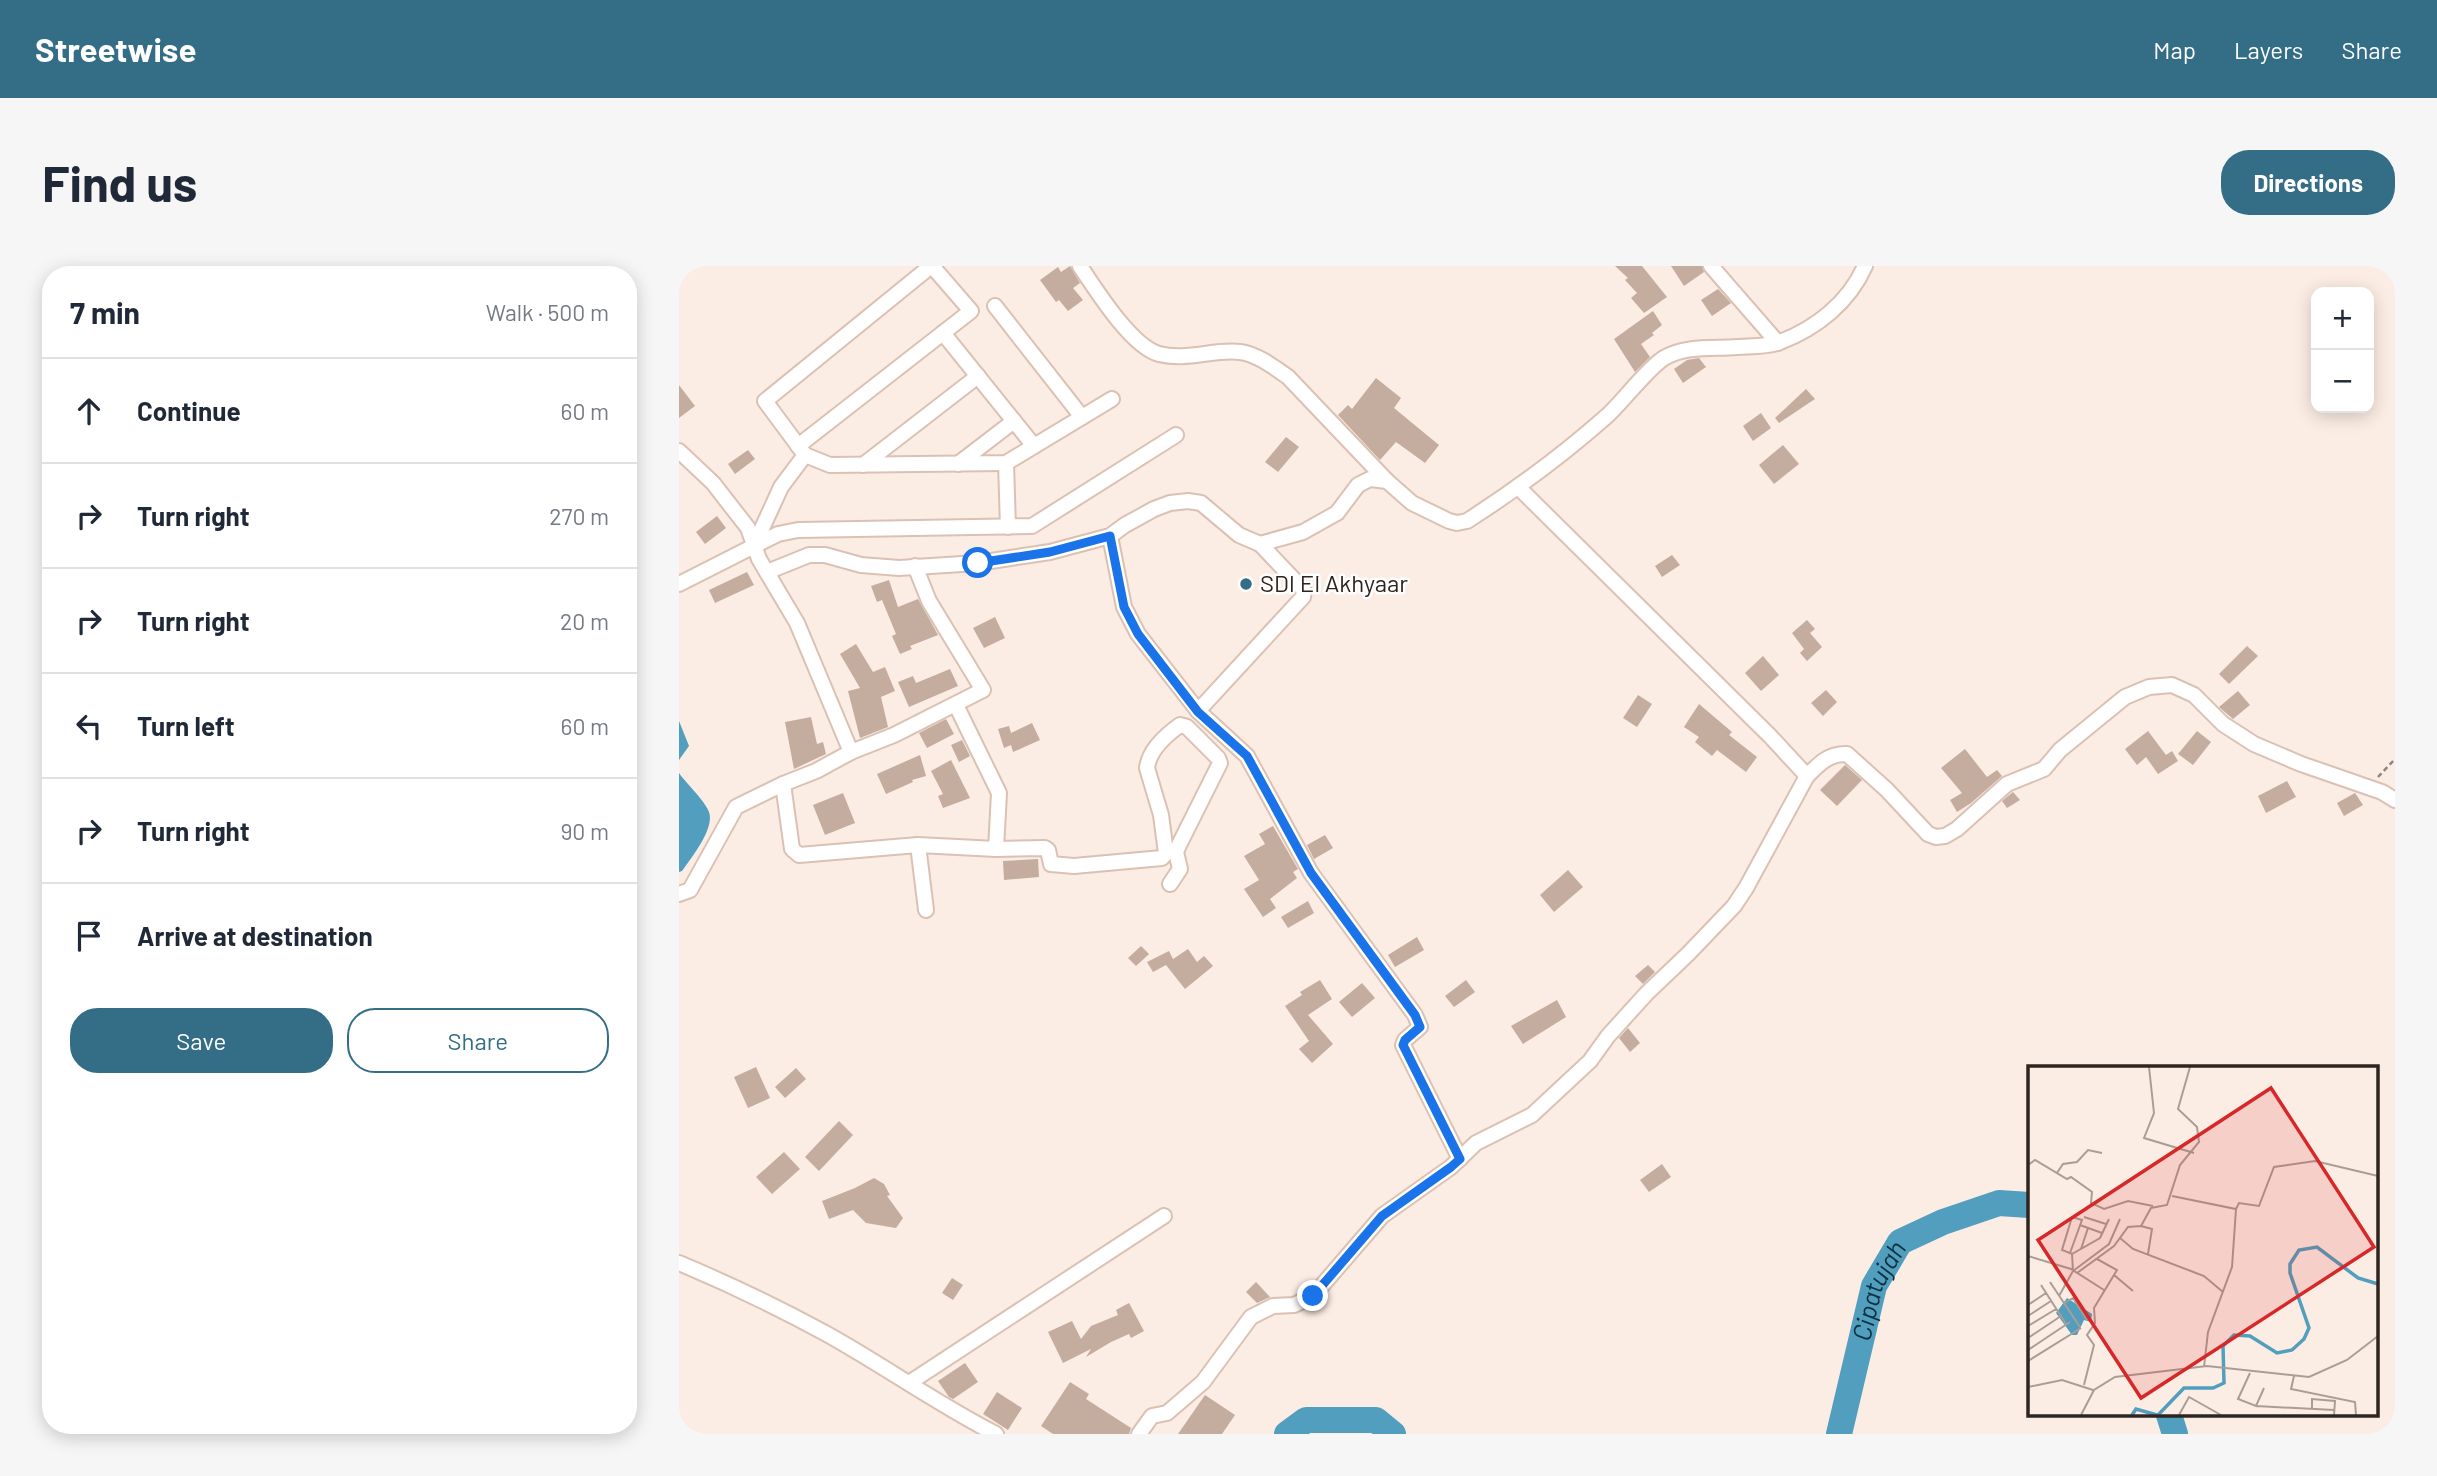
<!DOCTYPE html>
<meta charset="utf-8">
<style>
:root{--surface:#fff;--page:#f6f6f7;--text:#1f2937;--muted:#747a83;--line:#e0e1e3;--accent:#336d86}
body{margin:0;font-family:Barlow,sans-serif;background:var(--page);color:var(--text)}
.controls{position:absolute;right:21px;top:21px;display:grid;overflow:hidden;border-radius:14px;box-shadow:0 4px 18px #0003}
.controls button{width:63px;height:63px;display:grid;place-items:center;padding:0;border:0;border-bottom:2px solid var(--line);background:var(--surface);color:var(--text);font:35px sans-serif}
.stop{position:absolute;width:21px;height:21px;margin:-16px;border:5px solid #1a73e8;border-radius:50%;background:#fff}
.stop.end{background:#1a73e8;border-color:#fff;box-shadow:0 2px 7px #0008}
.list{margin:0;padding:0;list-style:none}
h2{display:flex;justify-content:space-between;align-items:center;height:91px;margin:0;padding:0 28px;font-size:30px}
h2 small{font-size:23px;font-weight:400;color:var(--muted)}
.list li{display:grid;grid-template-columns:46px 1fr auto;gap:21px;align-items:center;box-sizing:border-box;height:105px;padding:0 28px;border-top:2px solid var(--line)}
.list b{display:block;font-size:26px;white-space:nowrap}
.list em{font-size:23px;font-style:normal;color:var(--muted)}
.actions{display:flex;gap:14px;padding:21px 28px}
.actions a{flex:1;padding:16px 0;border:2px solid var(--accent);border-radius:28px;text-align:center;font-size:24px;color:var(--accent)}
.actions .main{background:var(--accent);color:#fff}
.icon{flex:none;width:38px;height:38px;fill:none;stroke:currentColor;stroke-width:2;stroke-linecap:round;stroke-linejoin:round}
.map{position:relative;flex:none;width:1716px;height:1168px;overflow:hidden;border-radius:28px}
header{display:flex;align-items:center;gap:42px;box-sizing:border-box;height:98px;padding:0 35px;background:var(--accent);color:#fff}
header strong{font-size:33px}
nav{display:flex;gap:38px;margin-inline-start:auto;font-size:24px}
.intro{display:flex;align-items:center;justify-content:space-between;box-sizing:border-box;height:168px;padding:0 42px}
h1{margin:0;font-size:49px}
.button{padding:18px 32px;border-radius:28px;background:var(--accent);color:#fff;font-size:24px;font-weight:700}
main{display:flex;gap:42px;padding:0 42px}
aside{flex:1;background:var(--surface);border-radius:28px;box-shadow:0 4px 18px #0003}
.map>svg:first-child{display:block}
.water{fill:#519ebe}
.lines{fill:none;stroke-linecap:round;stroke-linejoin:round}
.river{stroke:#519ebe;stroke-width:26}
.building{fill:#c4ac9e}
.minor-casing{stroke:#dac1b3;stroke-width:18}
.path{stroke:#8f837c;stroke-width:2.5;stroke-dasharray:5 3.5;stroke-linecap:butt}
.minor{stroke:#fff;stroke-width:14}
.route{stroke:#1a73e8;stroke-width:9}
.poi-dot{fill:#336d86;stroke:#fefefe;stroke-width:2.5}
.labels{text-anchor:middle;stroke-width:5;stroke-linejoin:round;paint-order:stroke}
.poi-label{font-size:24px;fill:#2f2520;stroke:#fefefe;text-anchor:start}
.water-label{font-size:26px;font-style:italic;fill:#0c313f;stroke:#fefefe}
.inset-river{fill:none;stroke:#519ebe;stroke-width:3.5}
.inset-road{fill:none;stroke:#aa9d96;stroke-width:2}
.view{fill:#d62828;fill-opacity:0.15;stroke:#d62828;stroke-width:3.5}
.inset-edge{fill:none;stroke:#2f2520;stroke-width:3.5}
</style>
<header>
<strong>Streetwise</strong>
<nav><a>Map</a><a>Layers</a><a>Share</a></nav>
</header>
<div class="intro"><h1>Find us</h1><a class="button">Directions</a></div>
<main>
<aside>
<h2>7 min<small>Walk · 500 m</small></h2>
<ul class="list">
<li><svg class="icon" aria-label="ahead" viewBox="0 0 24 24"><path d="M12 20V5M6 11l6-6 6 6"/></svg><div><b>Continue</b></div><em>60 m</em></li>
<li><svg class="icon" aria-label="right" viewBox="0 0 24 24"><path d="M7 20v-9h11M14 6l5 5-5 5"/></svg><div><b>Turn right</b></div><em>270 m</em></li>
<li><svg class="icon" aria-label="right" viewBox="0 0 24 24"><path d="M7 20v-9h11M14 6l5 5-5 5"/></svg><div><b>Turn right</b></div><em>20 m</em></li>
<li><svg class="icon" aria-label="left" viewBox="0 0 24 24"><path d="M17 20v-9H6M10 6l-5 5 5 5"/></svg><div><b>Turn left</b></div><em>60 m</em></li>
<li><svg class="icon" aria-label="right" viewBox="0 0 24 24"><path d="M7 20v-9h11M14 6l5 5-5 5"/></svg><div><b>Turn right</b></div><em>90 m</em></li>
<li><svg class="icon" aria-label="arrive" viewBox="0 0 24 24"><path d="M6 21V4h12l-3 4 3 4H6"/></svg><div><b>Arrive at destination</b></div></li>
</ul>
<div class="actions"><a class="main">Save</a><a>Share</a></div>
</aside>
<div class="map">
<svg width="1716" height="1168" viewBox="0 0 1716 1168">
<rect width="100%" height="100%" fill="#fcede4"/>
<g class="water">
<path d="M0,455L10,480L0,494Z"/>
<path d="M0,507C8,518 26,535 30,546C36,563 12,592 3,605L0,606Z"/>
</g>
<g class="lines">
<g class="river">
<path d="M1490,1149L1496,1168"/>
<path d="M608,1168L627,1154H697L714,1168"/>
<path id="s1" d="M1160,1168L1195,1020L1221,976L1264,956L1320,937L1350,939"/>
</g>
</g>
<g class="building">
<path d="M391,0L401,17L394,22L404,34L389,45L380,34L377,36L361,14L379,1L382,6Z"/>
<path d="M936,0H963L988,31L965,47L952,32L958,27L946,14L949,12Z"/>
<path d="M992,0H1023L1025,6L1005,20Z"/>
<path d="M1039,23L1052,37L1033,50L1022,34Z"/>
<path d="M974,45L983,59L973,67L975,69L962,78L971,91L956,106L935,73Z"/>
<path d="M1020,92L1027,101L1004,117L995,103L1008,94Z"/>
<path d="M697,112L722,132L715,142L760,179L746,197L717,176L701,194L659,149L669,139L673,143Z"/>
<path d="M0,119L16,140L0,152Z"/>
<path d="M1127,123L1136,133L1100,157L1096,152Z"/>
<path d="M1082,147L1092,162L1074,175L1064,160Z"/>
<path d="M607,171L620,181L599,206L586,196Z"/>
<path d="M1104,179L1120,198L1095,218L1080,199Z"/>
<path d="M69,184L76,193L56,208L49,198Z"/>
<path d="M38,250L47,262L26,278L17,266Z"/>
<path d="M993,289L1001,299L983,311L976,300Z"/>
<path d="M68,306L75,319L36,337L30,324Z"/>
<path d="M210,314L219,341L239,333L259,369L231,380L233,383L221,388L213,370L217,368L203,334L198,336L192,320Z"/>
<path d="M316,351L326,372L305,382L294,362Z"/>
<path d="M1128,354L1136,363L1131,367L1143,381L1128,395L1121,387L1125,383L1113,367Z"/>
<path d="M177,378L194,406L206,401L216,425L202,431L209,461L181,472L169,425L181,422L161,388Z"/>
<path d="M1568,380L1579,390L1550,418L1540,408Z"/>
<path d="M1084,390L1100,409L1082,425L1066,407Z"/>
<path d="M271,403L279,420L230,441L219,416L234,410L237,417Z"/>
<path d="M1147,424L1158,436L1144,450L1132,437Z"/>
<path d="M1559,425L1571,439L1554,453L1540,441Z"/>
<path d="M959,429L973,438L958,461L944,452Z"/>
<path d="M1020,438L1053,466L1050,469L1078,491L1067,506L1038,484L1033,490L1016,476L1020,471L1005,461Z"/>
<path d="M132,451L138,478L144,476L147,488L115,503L106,456Z"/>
<path d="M267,453L275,468L248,482L240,467Z"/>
<path d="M353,457L361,474L334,486L332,479L325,482L319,463L330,460L332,467Z"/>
<path d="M1469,465L1487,489L1493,485L1499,495L1479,508L1467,491L1458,499L1446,483Z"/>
<path d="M1518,465L1532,476L1514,499L1499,488Z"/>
<path d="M283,474L291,490L280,496L272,479Z"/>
<path d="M1286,483L1308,511L1318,504L1323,510L1292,537L1278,546L1271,534L1283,527L1262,502Z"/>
<path d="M241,489L247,510L233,514L234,516L207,528L198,508Z"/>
<path d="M272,494L291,532L264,542L259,530L264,528L252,505Z"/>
<path d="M1166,499L1183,514L1158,540L1141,524Z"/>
<path d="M1608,515L1617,531L1587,547L1579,530Z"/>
<path d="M1334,526L1341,534L1328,542L1323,535Z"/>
<path d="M164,527L176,557L146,569L134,539Z"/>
<path d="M1676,527L1684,539L1665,550L1658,537Z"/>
<path d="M594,560L619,603L614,606L618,612L591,633L597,642L584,651L565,623L580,614L565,590L586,578L580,568Z"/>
<path d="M646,569L654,582L635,593L628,579Z"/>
<path d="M359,593L360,611L325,614L324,595Z"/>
<path d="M889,604L904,621L875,646L861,629Z"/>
<path d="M629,635L635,647L609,662L602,651Z"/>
<path d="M738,671L745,684L716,701L709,689Z"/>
<path d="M462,680L470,688L457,700L449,692Z"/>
<path d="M509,683L518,696L525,690L534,700L506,723L487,699L474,706L468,696L490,685L494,693Z"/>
<path d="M969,699L976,706L964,718L956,710Z"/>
<path d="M641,714L653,733L629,749L654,778L633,797L620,783L630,775L606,740L623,729L621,726Z"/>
<path d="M787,714L796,726L775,741L766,730Z"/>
<path d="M683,717L696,732L673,751L660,736Z"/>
<path d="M878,734L887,751L844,778L832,760Z"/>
<path d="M949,762L961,777L951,786L940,772Z"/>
<path d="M77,801L91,832L69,842L55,811Z"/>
<path d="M117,802L127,813L106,832L96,821Z"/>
<path d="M160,855L174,869L140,905L126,891Z"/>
<path d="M105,886L121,903L93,928L77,911Z"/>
<path d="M983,898L992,911L970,926L961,914Z"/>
<path d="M195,912L205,918L211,929L208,930L224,952L217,962L187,957L174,944L150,953L143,935L176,922Z"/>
<path d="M273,1012L284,1019L274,1034L263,1027Z"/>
<path d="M577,1016L591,1031L578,1037L567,1026Z"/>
<path d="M450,1037L465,1065L452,1072L450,1068L432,1076L407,1091L412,1083L384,1097L369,1066L393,1055L402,1073L412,1060L439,1049L437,1044Z"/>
<path d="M286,1097L299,1116L274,1133L270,1131L259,1115Z"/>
<path d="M391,1116L410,1128L407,1133L452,1162L450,1168H374L362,1160Z"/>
<path d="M318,1126L343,1142L329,1164L304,1148Z"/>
<path d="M526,1129L556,1149L543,1168H499Z"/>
</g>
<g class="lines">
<defs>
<g id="minor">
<path d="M252,0L86,135L126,189L151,199L327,197L433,133"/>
<path d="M401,0C417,24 452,80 480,88C507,95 535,83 561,86C578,88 596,102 609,111L708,215"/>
<path d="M1032,0L1099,77"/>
<path d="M316,40L403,151"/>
<path d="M264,67L355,180"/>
<path d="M119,180L292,45L253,0"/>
<path d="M0,185L34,217L69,262L80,293L118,357L172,486"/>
<path d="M327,197L329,261"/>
<path d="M279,198L335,155"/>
<path d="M184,199L299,110"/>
<path d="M840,222L1091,470L1128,510C1140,498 1150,487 1168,488L1208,524L1249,568L1257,571L1266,570L1278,563L1328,518L1365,503L1381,484L1446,431L1470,421L1493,419L1515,429L1544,458L1575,478L1622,498L1703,526L1716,534"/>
<path d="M431,270L445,341L459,368L519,445L568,490L632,607L736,749L741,761L726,774L724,779L781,893"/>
<path d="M75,280L99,268L119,264L353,260L497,169"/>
<path d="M88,306L130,289H146L182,299L220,302L299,297L371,286L431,270L446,259L475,243L491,237L509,235L522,237L560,269L581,278L624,266L658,247L679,219L691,213L708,215L733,237L770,255L778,257L788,255C838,223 885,188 929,149C945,134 969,102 985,92C1007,79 1035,83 1058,81C1071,80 1089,81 1101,76C1138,62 1170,36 1186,0"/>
<path d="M0,318L75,280L102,221L126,189"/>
<path d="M277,439L320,527L317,583"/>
<path d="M519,445L624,331L625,325L622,321L581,278"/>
<path d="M104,518L113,583L120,589L239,579L317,583L366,582L369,584L372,598L395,600L483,592L487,587L482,549L468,502C470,484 487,469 501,459L508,461L539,492L541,497L500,579L497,586L501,603L491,618"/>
<path d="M239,579L247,644"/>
<path d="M0,628L11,624L57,541L104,518L137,505L172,486L215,469L304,424L250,335L236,300"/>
<path d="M0,997C50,1018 98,1041 146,1067C204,1099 258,1138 317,1168"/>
<path d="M230,1117L485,950"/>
<path d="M460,1168L473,1150L488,1147L524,1116L572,1051L594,1040L615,1039L634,1030L703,950L772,901L797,877L853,849L911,795L929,770L968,727L1009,688L1055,640L1067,622L1128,510"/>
</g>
</defs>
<use href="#minor" class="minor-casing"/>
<path class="path" d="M1699,511L1716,493"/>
<use href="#minor" class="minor"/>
</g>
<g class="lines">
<path class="route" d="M299,297L371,286L431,270L445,341L459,368L519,446L568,490L632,607L736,749L741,761L726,774L724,779L781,893L772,901L703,950L634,1030"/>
</g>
<circle class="poi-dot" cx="567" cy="318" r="7"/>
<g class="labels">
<g class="poi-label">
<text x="581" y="326">SDI El Akhyaar</text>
</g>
<g class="water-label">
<text dy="9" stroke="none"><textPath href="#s1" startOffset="149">Cipatujah</textPath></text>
</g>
</g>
<g transform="translate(1349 800)">
<rect width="350" height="350" fill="#fcede4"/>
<path d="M39,232L64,248L63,256L56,254L49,269H44L28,247Z" fill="#519ebe"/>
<path class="inset-river" d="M104,349L108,343L129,349M130,349L156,322H185L196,317L195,280L206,269L222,270L249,287L264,284L276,273L281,262L262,207V198L271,184L289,181L330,212L350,218"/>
<path class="inset-road" d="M121,1L126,47L116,72L166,87M0,99L7,94L39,113L43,111L64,126L63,137L76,143L100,135L125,140M29,107L35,98L49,96L60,84L74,87M144,130L208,143L211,137L231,140L246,101L287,95L350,110M56,151L78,158M52,159L74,167M113,160L124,163L120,188M92,172L105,183L176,210L195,226M53,183L60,162M42,187L54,154L44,151L34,184L44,188L72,172L81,153M0,190L43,203L76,224M45,205L81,178L92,153M49,207L86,180L100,161L113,160L123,142L139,139L152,99L171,76L169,61L150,43L162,1M86,209L105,225M22,216L52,261M13,219L38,258M31,230L45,205L44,188M36,237L45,232L59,254M0,239L18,227M0,250L23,235M0,260L28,243M0,272L33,250M0,284L42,256M0,295L53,262M176,301L180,266L204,201L208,143M222,307L210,333L228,340L236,322M266,310L263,323L327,336L328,349M56,319L66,279L59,269L67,257L66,242L89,204L69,193M0,321L34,314L65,324M228,340L306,344M284,343V333L307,335L306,349M53,349L66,324L87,311L179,300L281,311L319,294L350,270M151,349L161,331L193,349"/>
<path class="view" d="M243,22L346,181L113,332L10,174Z"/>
<rect width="350" height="350" class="inset-edge"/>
</g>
</svg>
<div class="controls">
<button>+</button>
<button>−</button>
</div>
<div class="stop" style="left:299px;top:297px"></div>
<div class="stop end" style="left:634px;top:1030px"></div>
</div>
</main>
